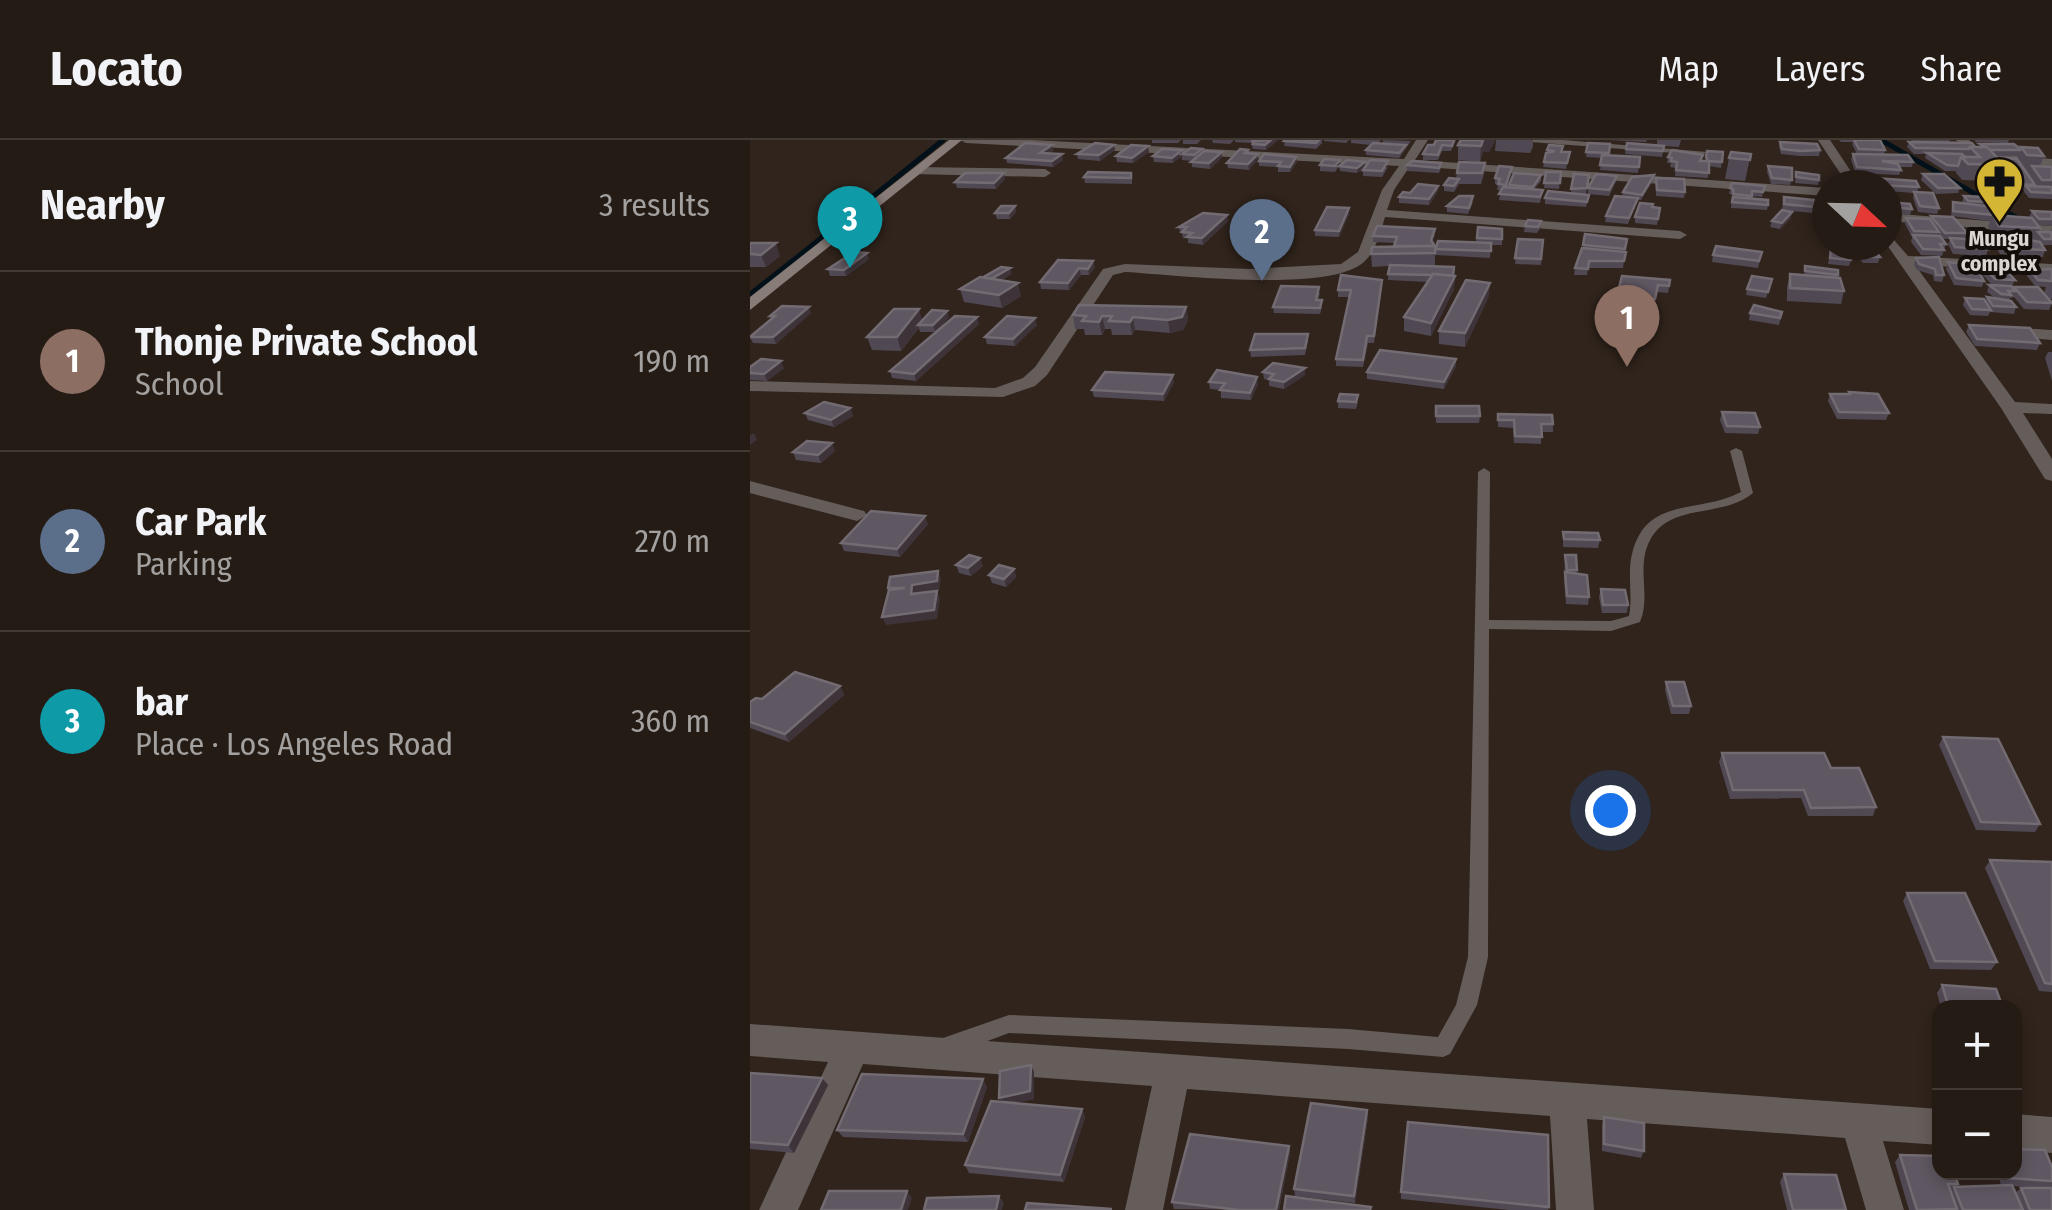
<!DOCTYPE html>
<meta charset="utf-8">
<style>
:root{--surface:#241b15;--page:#2c241e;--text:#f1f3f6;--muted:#a3a1a0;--line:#413934;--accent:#bca0f2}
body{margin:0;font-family:"Fira Sans Condensed",sans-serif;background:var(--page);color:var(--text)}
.controls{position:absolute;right:30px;bottom:30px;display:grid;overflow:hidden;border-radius:20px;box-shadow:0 5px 15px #0003}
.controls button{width:90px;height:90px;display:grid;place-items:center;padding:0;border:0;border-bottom:2px solid var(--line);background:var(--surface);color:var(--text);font:50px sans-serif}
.compass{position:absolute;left:1062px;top:30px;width:90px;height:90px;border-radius:50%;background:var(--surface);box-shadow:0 5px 15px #0003;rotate:112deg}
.you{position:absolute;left:860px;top:670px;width:35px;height:35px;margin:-25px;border:8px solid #fff;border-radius:50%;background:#1a73e8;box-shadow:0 0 0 15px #1a73e833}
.badge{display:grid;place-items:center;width:65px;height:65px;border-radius:50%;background:var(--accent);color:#fff;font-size:32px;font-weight:700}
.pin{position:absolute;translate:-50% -82px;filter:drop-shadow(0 2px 5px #0008)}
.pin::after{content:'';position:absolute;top:52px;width:35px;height:30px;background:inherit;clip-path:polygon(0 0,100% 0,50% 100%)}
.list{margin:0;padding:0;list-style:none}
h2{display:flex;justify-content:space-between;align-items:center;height:130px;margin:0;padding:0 40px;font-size:42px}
h2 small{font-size:32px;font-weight:400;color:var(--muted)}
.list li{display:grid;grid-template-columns:65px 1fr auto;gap:30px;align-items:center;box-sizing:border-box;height:180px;padding:0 40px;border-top:2px solid var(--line)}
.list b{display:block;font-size:38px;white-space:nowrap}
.list p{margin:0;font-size:32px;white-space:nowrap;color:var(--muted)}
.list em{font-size:32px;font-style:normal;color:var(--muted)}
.map{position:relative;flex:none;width:1302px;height:1070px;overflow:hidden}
header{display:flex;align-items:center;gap:60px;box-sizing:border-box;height:140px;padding:0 50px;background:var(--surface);border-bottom:2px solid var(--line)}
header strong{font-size:48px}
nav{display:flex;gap:55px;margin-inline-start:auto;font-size:35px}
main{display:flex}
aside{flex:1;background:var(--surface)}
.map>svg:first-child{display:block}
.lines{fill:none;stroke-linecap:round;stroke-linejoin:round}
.stream-far1{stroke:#021119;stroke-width:5}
.stream{stroke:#021119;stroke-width:6}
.service{fill:#655d5a;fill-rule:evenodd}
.minor{fill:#655d5a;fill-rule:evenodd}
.secondary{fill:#877c77;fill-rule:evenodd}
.wall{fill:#504853;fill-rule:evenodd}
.shaded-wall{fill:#3d3338}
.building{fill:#5f5761;stroke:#736b72;stroke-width:2.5}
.labels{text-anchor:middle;stroke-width:8;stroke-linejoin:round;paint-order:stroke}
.far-poi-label{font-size:22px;font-weight:bold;fill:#ddd5cf;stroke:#140e0b}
</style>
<header>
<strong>Locato</strong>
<nav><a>Map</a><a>Layers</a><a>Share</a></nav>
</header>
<main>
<aside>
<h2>Nearby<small>3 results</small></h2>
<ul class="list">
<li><span class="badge" style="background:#8d6e63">1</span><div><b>Thonje Private School</b><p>School</p></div><em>190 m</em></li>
<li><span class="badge" style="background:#5c6f8a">2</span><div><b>Car Park</b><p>Parking</p></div><em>270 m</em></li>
<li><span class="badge" style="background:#0f9aa8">3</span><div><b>bar</b><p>Place · Los Angeles Road</p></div><em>360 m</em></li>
</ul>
</aside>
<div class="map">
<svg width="1302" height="1070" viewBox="0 0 1302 1070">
<rect width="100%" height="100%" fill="#30241c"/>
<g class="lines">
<g class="stream-far1">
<path d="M1131,0L1276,83"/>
<path d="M40,123L193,0"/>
</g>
<path class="stream" d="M0,155L43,121"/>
<path class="service" d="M986,308L992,311L1003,353C969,381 912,359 896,410C889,434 900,459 890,482L861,491L739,489L738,817L727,865L700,914L693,917L598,909L259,893L200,915L193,912L190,905L193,898L259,875L598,889L688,897L706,865L718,817L728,332L734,328L740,332L739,480L861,481L879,476C883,455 877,434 882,414C896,355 951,374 991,352L980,311Z"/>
<g class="minor">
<path d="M210,0H281L654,19L666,0H678L665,20L1077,48V56L660,26L644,50L637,70L930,91L937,95L930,99L635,77C630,94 625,115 610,125C570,152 426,135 375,132L363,135L297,235L285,246L253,257L0,251V241L245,248L273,238L285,227L353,129L375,124L499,129L591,124L608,112L632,50L649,26L216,3Z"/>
<path d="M753,0H813L957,12L951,15Z"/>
<path d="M1068,0H1080L1110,45H1098Z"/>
<path d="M1206,0H1219L1233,13L1302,19V27L1226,18Z"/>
<path d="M167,27L295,29L301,33L295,37L163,34Z"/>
<path d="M1137,73L1302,86V94L1137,81Z"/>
<path d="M1137,92L1158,116L1302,124V132L1165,125L1265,262L1302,264V274L1273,273L1302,319V341L1295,339L1251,268L1137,105Z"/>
<path d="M1249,187L1302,190V200L1243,195V189Z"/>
<path d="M0,341L114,371L117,375L107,381L0,353Z"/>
<path d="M0,884L1190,969V1005L1133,1001L1154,1070H1116L1095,998L837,979L844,1070H806L800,976L437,949L413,1070H375L402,946L113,924L48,1070H9L78,922L0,916Z"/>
<path d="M1264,974L1302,977V1013L1264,1010Z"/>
</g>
<path class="secondary" d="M199,0H212L0,170V157Z"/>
</g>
<g class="wall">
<path d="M402,0H431L428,3H402Z"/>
<path d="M433,0H451L447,4H433Z"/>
<path d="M462,0H484L480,4L463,3Z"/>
<path d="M485,0H528L516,10L503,9L501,3L485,2Z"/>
<path d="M535,0H572V3L566,9L534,6Z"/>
<path d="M574,0H599L596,3L574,1Z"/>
<path d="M601,0H631L628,3L633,4V0L661,1L649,18L616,15V10L621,5L601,3Z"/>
<path d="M706,0L701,11H692L688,20H673V14L684,5Z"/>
<path d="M711,0H745L739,12H733L730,22L708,20V5Z"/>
<path d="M746,0H783V7L780,13L745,11Z"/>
<path d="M859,0H897L896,2Z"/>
<path d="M907,0H931L929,7L914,6L912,17L875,14L877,3L907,5Z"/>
<path d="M1089,0H1130L1135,10L1134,15L1163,22L1162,27H1150L1151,30L1149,35L1105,33L1101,19L1103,14H1107L1102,4L1103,2H1091Z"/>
<path d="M1161,0H1200L1199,2L1225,7H1229L1230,4L1270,9L1294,16L1290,26L1302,27V59L1279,58L1274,52V50L1267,49L1253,28L1248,41L1212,40L1206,33V31H1195L1175,18L1176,14H1164L1157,7L1159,2H1163ZM1245,16H1268L1267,19L1252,18L1251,22Z"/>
<path d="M1224,0H1259L1258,3L1226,2Z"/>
<path d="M1030,2L1070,10L1069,16H1049L1031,14L1029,7Z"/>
<path d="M838,3L860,4L859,15L890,17L888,33L850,30L852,18L836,17Z"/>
<path d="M302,5L303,11L298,14L313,20L303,27L257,23L256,18L267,11L266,9Z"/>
<path d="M364,5L365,10L350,21L328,19L327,14Z"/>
<path d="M799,5L813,12H820L816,29L793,27Z"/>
<path d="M398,6L399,12L383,23L367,22L366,16Z"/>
<path d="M452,9V12L472,17L460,29L442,27V21L432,20V16L423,23L404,22L403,16L432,14Z"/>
<path d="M957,11L973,12L971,28L959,26L958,38L925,36L926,28L920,27L921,23H917L918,17L955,21Z"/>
<path d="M997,14H1001L995,41L975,39L979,18Z"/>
<path d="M508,19L499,30L478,28L477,23Z"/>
<path d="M509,21L547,22L540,32H528V27L509,26Z"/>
<path d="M615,22V27L607,33L590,31L589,26L585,32L570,31V25L590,26Z"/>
<path d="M735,23L734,34L731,44H709L704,52L694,51V45L706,39L707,33Z"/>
<path d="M657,25L691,28L689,33L657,31Z"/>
<path d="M1018,26L1042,40L1040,45L1021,44L1017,32Z"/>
<path d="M638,27L632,37L613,36V30Z"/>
<path d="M762,27L757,47L791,35V41L784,49L793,50L790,63L749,60L751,50H747L748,44H745V38Z"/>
<path d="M796,32H811L809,49L794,48Z"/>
<path d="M1046,32L1069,40L1068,45L1045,43Z"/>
<path d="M824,34L839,35L836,54L839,55L836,67L795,64V58L821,53Z"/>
<path d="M1173,34L1210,48L1208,53L1186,54L1171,40Z"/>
<path d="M867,36L866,41L859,56L838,54V48Z"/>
<path d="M334,37L382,39V44L335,43Z"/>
<path d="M906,38L935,52L934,58L906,56Z"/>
<path d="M1124,38L1169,47L1167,52L1189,68L1187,74L1168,72L1163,58L1164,53L1137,51V45H1123Z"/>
<path d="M255,39L246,49L207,48L205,42Z"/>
<path d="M903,40L891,60H887L878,84L855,82L856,76L872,57L873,52Z"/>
<path d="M982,43L1015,46L1012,57L1002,56V58L1018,65L1017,70L981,68L982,54H979Z"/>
<path d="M688,46V51L679,65L649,63V57Z"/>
<path d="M1214,56L1241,62L1240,66L1245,75L1279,77L1282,71L1302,72V86L1288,85L1290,88L1289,92H1300L1302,88V105H1292L1295,110L1293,117L1250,114L1242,100L1244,96L1238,87L1240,81L1201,76L1203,62L1213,63L1212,62Z"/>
<path d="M1034,57L1064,67L1063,73L1032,70Z"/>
<path d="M723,62L718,74L697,72V66Z"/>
<path d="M1139,62L1162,69L1160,75L1139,73L1138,68Z"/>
<path d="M265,66L266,72L260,79H247L245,73Z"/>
<path d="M902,67L910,68L907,85L885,83V77Z"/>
<path d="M599,68V74L589,97L565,96V90Z"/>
<path d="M1070,71H1077V87H1072L1069,77Z"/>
<path d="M477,75L478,81L453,105L438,103V98H433L432,93H430L429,87Z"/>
<path d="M1181,76L1217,93L1215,99L1238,109L1236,116L1203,114L1198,104L1200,99H1193L1188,94V96L1196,104L1192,116L1171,115L1161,102L1162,97L1155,84L1156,78L1180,79Z"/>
<path d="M1041,78L1030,89L1020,87L1022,81Z"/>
<path d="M775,86L791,87L787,93L774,92Z"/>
<path d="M728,87L752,89V105H741L740,118L685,115V126L705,136L704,149L681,196L654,191V177L678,142L638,140L639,126L622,127L621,114L644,107L645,103L623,102V96L685,95L682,102L686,108L726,102Z"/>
<path d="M835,94L877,99L873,128H838L837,135H824L825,128L833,108Z"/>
<path d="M768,99L793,100L791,125L765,124Z"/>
<path d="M0,103L30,116L16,127H0Z"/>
<path d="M1107,106L1130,117L1128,123H1113L1105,113Z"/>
<path d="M1081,109L1101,120L1099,126L1078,124Z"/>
<path d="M1012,112L1008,128L962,122L963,115Z"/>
<path d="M1189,117L1194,135L1192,142L1184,141L1183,135L1167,130L1164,125L1166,118Z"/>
<path d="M119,119L96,136H80L78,129Z"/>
<path d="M308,120L345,127L339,135H331L319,150L291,149L290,142Z"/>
<path d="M1198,122L1234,141L1232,147L1204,145L1196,129Z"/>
<path d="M1055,126L1088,135L1087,138L1094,151L1091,164L1037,161V147L1040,134L1054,136Z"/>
<path d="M1234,127L1265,140L1262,146L1263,148L1264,147L1302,163L1299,170L1274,169L1264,157L1260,158L1259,161L1266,167L1264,174L1240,172L1238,176L1220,175L1213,165L1215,158L1235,161L1237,157L1245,158L1237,152L1239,145H1242L1231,133Z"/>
<path d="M260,128L261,134L251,141L271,156L252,168L214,162L210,149L232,138Z"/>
<path d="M1302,129V159H1299L1294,153L1296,147L1285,146L1277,136L1280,130Z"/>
<path d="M1022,139L1016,158L996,155L997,149Z"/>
<path d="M632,140L624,203H618L613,227L586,226V219L600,157H588V150Z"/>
<path d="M920,140L918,153L907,152L904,166L866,162L867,155Z"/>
<path d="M570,153L568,160L572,167L570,174L524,173L523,167Z"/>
<path d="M739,156L715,207L689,204V191Z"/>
<path d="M436,167L438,180L433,190L420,193L385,190L382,195H362L361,189H355L352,195H335L334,189H325L323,175Z"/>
<path d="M1032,172L1029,185L999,180L1000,173Z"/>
<path d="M61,173L26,204L3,203L0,197L21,179L20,176Z"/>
<path d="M199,177L186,192L229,184L166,241L142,238L140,231L185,192H170L169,188L151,211L122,210L117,197L172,180Z"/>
<path d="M287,185L265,206L237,204L235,197Z"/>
<path d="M1219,185L1290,203L1287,210L1225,206L1216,192Z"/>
<path d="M558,194V201L555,215L501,217L500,210Z"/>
<path d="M1298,212H1302V241L1295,218Z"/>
<path d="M706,219V226L694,249L617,239V232Z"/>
<path d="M0,227L34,228L17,241L0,240Z"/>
<path d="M513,232L555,235L534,249L519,246V240L514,239Z"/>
<path d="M424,242L414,261L344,257L342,250Z"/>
<path d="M459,242L508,244L501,260L471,258V250L460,249Z"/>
<path d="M1099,252L1139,273L1136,280L1087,279L1078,261L1080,254H1098Z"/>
<path d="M588,261L608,262L606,269L588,268Z"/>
<path d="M686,266L730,276L729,283H686Z"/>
<path d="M100,268L103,276L84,287L58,280L55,273Z"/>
<path d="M972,272L1010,287L1008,294L975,293L970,280Z"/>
<path d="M748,274L803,284V292H791V304L764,303L763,288L748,287Z"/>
<path d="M85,311L71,323L46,320L43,312Z"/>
<path d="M178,384L150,417L94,411L91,403Z"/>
<path d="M813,392L850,400L848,408L813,407Z"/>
<path d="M815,415L827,430V433L839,457L838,465L816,464L814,440Z"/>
<path d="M206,425L233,426L221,436L209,433Z"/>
<path d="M264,429L266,437L256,447L242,443L239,435Z"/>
<path d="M851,449L878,465L877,473H852L849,457Z"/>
<path d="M916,542L941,566L939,574H921L915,550Z"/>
<path d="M90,546L94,555L39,602L0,588V562Z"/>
<path d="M1193,597L1290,684L1285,692L1226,690L1189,605Z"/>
<path d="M972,613L1126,667L1123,676H1058L1051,658L980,659L969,622Z"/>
<path d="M1240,720L1302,722V852L1289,851L1235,728Z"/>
<path d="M1157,753L1247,822L1241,830L1180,829L1153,761Z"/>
<path d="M1192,845L1253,868H1191L1187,853Z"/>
<path d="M281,925L284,932V959L264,963L332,969L335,977L314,1042L219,1033L215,1025L251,962Z"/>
<path d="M0,933L72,938L78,945L44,1013L0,1009Z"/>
<path d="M237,947L218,1002L93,997L87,990Z"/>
<path d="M617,970L618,978L605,1063L545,1056L544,1049Z"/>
<path d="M854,977L894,1011L891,1018L852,1011V985Z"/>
<path d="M539,1006L540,1013L529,1070L424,1069L422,1062Z"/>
<path d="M1150,1015L1208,1044L1206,1047L1251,1045L1247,1032H1264L1302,1027V1070H1159L1145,1022ZM1262,1046L1292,1048H1271L1265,1053Z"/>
<path d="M1034,1034L1096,1070H1037L1030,1042Z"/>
<path d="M651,1052L799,1067L798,1070H759L651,1059Z"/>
</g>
<g class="shaded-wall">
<path d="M521,0H528L516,10L515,5Z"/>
<path d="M724,0H745L739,12H733L730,22L731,6Z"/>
<path d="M302,5L303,11L291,18L290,13Z"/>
<path d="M364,5L365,10L350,21L349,15Z"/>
<path d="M398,6L399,12L383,23L382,18Z"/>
<path d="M432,10L433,16L423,23L422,18Z"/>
<path d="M472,12V17L460,29L459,23Z"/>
<path d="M312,14L313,20L303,27L302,21Z"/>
<path d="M508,14V19L499,30L498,24Z"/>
<path d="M546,17L547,22L540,32V27Z"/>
<path d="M615,22V27L607,33V28Z"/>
<path d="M254,33L255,39L246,49L244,43Z"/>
<path d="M688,46V51L679,65V59Z"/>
<path d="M265,66L266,72L260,79L259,73Z"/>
<path d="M599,68V74L589,97V91Z"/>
<path d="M1042,72L1041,78L1030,89L1032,83Z"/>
<path d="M477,75L478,81L453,105L452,98Z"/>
<path d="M26,103L30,116L16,127L11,115Z"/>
<path d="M117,113L119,119L96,136L94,130Z"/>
<path d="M343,121L345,127L339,135L338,129Z"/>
<path d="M260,128L261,134L243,146L241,139Z"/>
<path d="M329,128L331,135L319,150L318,143Z"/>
<path d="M705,136L704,149L681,196V183Z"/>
<path d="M268,143L271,156L252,168L249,155Z"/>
<path d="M740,143L739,156L715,207V193Z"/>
<path d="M59,167L61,173L26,204L23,197Z"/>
<path d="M436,167L438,180L433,190L420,193L418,180Z"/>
<path d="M169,169L173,183L168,185L169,188L151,211L147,197Z"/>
<path d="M197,171L199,177L185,192L183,185Z"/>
<path d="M352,176L355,189L352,195L349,182Z"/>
<path d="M227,177L229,184L166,241L164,234Z"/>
<path d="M383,177L385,190L382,195L380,182Z"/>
<path d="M285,178L287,185L265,206L263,199Z"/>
<path d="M706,219V226L694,249V242Z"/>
<path d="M31,221L34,228L17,241L14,234Z"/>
<path d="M555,228V235L534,249V242Z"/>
<path d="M423,235L424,242L414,261L413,254Z"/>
<path d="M507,237L508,244L501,260L500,253Z"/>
<path d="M100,268L103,276L84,287L81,280Z"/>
<path d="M4,293L7,300L0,305V295Z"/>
<path d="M82,303L85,311L71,323L68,315Z"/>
<path d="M175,376L178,384L150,417L147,409Z"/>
<path d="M230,418L233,426L221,436L218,428Z"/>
<path d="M264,429L266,437L256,447L254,439Z"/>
<path d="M188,431L191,439L189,450L161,454L162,445Z"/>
<path d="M187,451L190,459L187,479L136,485L132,477Z"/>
<path d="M90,546L94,555L39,602L35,594Z"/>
<path d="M281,925L284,932V959L253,966L249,958Z"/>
<path d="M72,938L78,945L44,1013L38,1005Z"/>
<path d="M233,939L237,947L218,1002L213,994Z"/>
<path d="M332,969L335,977L314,1042L310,1035Z"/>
<path d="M617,970L618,978L605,1063L604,1056Z"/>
<path d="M539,1006L540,1013L529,1070H526Z"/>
<path d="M157,1051L162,1058L158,1070H151Z"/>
<path d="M249,1056L254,1063L252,1070H246Z"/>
</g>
<g class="building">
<path d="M521,0L515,5L503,4L505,1H501Z"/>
<path d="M535,0H569L566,3L534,1Z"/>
<path d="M686,0H704L702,6L692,5L688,15L673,14L678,5H684Z"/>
<path d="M711,0H733L731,6L708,5Z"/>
<path d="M1104,0H1130L1135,10L1109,9Z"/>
<path d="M1030,2L1067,4L1070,10L1050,11L1032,9Z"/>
<path d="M1159,2L1222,3L1225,7H1220L1219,9L1165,8Z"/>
<path d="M275,3L302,5L290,13L312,14L302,21L256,18Z"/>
<path d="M345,3L364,5L349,15L327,14Z"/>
<path d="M623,3L656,5L649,13L616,10Z"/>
<path d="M838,3L860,4L859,13L836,12Z"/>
<path d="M877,3L914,6L913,11L876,9Z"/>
<path d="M1230,4H1264L1270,9V10H1240Z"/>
<path d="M381,5L398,6L382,18L366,16Z"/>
<path d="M799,5L813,6L811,12H820L817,23L794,22L796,13L805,11L797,10Z"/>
<path d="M1220,7H1237L1254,25L1218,24L1211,17H1230Z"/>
<path d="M1271,7L1288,8L1294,16L1277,15Z"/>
<path d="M441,8L452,9L444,15L432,14Z"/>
<path d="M412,9L432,10L422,18L403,16Z"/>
<path d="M490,9L498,10L495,13L508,14L498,24L477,23Z"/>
<path d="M922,10L953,15L950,21H959V33L926,30L927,22L921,21L922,18L918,17Z"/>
<path d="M454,11L472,12L459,23L441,22Z"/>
<path d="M957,11L973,12L972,22L958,21L956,17Z"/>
<path d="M981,12L1001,14L1000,20L979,18Z"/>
<path d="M1177,13L1212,14L1215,17H1211L1208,26L1197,25Z"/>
<path d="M514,14L546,17L540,27L528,26L531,22L509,21Z"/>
<path d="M1103,14L1158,15L1163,22L1132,21L1148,24L1151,30L1107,27Z"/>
<path d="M852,15L890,17L889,27L850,25Z"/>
<path d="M1252,18L1267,19L1285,45L1269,44Z"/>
<path d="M574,19L590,20L585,26L570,25Z"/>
<path d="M597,20L615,22L607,28L589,26Z"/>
<path d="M620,20L638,21L632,31L613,30Z"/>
<path d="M662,21L691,23L689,28L657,25Z"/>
<path d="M709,22L735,23L732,33H707Z"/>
<path d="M749,26L762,27L756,45L748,44L750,39L745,38Z"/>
<path d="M1018,26L1042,28V40L1022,38Z"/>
<path d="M1282,26L1302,27V40H1292Z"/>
<path d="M338,32L381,33V38L334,37Z"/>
<path d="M796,32H811L810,43H794Z"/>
<path d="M1046,32L1069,35V40L1046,37Z"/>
<path d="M215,33H254L244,43L205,42Z"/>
<path d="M764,33L791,35L783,47L759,45Z"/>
<path d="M824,34L839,35L837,48L821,49Z"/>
<path d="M846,34L867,36L859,50L838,48Z"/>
<path d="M1173,34H1194L1210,48H1188Z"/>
<path d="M904,35L892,55L873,52L882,37Z"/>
<path d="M699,38L709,39L704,46L694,45Z"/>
<path d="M906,38L934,39L935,52L907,50Z"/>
<path d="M1124,38L1166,41L1169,47L1126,45Z"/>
<path d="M982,43L1015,46L1013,52L1002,51V56L983,54V49L980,48Z"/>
<path d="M668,44L688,46L679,59L649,57L653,52L660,53Z"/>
<path d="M1276,46L1302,47V53L1281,52Z"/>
<path d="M753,47L793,50L790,57L749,54Z"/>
<path d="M798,51L839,55L837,62L795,58Z"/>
<path d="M1164,52L1183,53L1189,68L1170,66Z"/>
<path d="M709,56H723L719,68L697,66Z"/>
<path d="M865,56L888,58L879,78L856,76Z"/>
<path d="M1214,56L1236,57L1241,62L1218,61Z"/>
<path d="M983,57L1018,60V65L982,62Z"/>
<path d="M1034,57L1065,60L1064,67L1034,64Z"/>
<path d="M1139,62L1160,64L1162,69L1141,67Z"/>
<path d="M1203,62L1244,67L1245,75L1203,71Z"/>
<path d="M890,63L903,64L902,67L910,68L908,79L885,77Z"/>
<path d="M251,66H265L259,73H245Z"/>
<path d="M577,67L599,68L589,91L565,90Z"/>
<path d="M1032,70L1042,72L1032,83L1022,81Z"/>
<path d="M1070,71H1077V81H1073Z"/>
<path d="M1282,71L1302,72V79H1289Z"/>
<path d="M453,73L477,75L452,98L437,97L442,93L432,92L437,87H429Z"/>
<path d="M1243,75L1282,78L1290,88L1249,86Z"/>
<path d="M1181,76L1203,77L1217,93H1195Z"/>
<path d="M1156,78L1180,79L1189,92L1164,91Z"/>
<path d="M778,80L791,81L788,87L775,86Z"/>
<path d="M627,86L685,89L681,100L686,108L688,101L741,103V111L685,109V106H644L647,97L623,96Z"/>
<path d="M728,87L752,89V99L727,98Z"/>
<path d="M1288,92H1301L1302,99H1294Z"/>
<path d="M835,94L877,99L875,109L833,105Z"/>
<path d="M1244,94L1290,102L1295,110L1252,108Z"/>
<path d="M1163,95L1190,96L1196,104H1190L1194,110L1173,109Z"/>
<path d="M1200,98L1233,100L1238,109L1205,107Z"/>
<path d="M768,99L793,100L791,119L765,118Z"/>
<path d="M0,103H26L11,115L0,114Z"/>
<path d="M685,106V113L621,114L622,107Z"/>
<path d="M966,106L1012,112L1009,121L963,115Z"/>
<path d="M1107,106H1121L1130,117H1115Z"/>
<path d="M832,108L876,112L874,121H839L838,129L825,128Z"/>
<path d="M1081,109L1102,111L1101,120L1080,118Z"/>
<path d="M104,112L117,113L94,130L78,129Z"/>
<path d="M1189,117L1194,135H1186L1185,129L1169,124L1166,118Z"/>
<path d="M308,120L343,121L338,129L329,128L318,143L290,142Z"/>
<path d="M1198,122L1225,125L1234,141L1206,138Z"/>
<path d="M640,125L704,127L703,136L683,134L682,135L638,134Z"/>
<path d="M1055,126L1088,130V135L1055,131Z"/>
<path d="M251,127L260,128L241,139L232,138Z"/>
<path d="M1234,127L1254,128L1265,140L1245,139Z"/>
<path d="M1302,129V141L1288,140L1280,130Z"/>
<path d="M683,134L705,136L681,183L654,177Z"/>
<path d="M1040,134L1090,138L1094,151L1040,148Z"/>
<path d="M591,135L632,140L624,196H617L613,220L586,219L601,150H588Z"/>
<path d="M872,136L920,140L919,146L908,145L905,159L867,155Z"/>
<path d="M1002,136L1022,139L1018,152L997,149Z"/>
<path d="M230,137L268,143L249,155L210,149Z"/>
<path d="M716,140L740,143L715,193L689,191Z"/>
<path d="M1239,145L1261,146L1266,151H1258L1261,155L1251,154Z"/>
<path d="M531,146L569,147L566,160H572L570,168L523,167Z"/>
<path d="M1264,147H1288L1302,163L1277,162Z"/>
<path d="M1237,157L1261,161L1266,167L1243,166Z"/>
<path d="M1215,158L1234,159L1241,170L1222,169Z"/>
<path d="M329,165L436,167L432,177L418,180L383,177L380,182L359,181L362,176H352L349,182L332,181L336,176L323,175Z"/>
<path d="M1004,165L1032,172L1030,178L1000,173Z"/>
<path d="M32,166L59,167L23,197H0L25,176H20Z"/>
<path d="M144,169H169L147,197H117Z"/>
<path d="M182,170L197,171L183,185H168Z"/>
<path d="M205,176L227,177L164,234L140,231Z"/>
<path d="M257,176L285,178L263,199L235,197Z"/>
<path d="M1219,185L1280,188L1290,203L1227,199Z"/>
<path d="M505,194H558L555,208L500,210Z"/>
<path d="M630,210L706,219L694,242L617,232Z"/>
<path d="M11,219L31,221L14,234L0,233V227Z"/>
<path d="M523,223L555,228L534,242L519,239L524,234L513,232Z"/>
<path d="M467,230L507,237L500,253L470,250L475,243L459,242Z"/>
<path d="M355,232L423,235L413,254L342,250Z"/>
<path d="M1099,252L1128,254L1139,273L1089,272L1080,254H1100Z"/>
<path d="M590,254L608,255L606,262L588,261Z"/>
<path d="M74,262L100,268L81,280L55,273Z"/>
<path d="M686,266H729L730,276H686Z"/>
<path d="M972,272L1005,273L1010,287L977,286Z"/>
<path d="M748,274L802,275L803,284H791L792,297L765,296L764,280H748Z"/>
<path d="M57,301L82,303L68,315L43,312Z"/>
<path d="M121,371L175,376L147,409L91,403Z"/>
<path d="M813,392L848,393L850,400L814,399Z"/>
<path d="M219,415L230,418L218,428L206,425Z"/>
<path d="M815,415H826L827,430H817Z"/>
<path d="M249,425L264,429L254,439L239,435Z"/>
<path d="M188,431L187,441L162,445L161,454L187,451L184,470L132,477L139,450L155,448H138L140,437Z"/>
<path d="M815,432L837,435L839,457L817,456Z"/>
<path d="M851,449L875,450L878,465H853Z"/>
<path d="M45,532L90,546L35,594L0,582V562L6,558L12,559Z"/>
<path d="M916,542H934L941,566H923Z"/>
<path d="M1193,597L1248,599L1290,684L1231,682Z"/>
<path d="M972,613H1074L1081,628H1109L1126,667L1061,668L1054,650H983Z"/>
<path d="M1240,720L1302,722V844L1295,843Z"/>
<path d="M1157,753H1215L1247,822L1185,821Z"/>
<path d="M1192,845L1246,849L1253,868H1199Z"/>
<path d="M281,925L280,951L249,958L250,931Z"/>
<path d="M0,933L72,938L38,1005L0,1002Z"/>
<path d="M112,934L233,939L213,994L87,990Z"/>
<path d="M241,961L332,969L310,1035L215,1025Z"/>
<path d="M561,963L617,970L604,1056L544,1049Z"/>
<path d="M854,977L894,983V1011L854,1004Z"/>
<path d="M658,982L798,995L799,1067L651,1052Z"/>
<path d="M440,994L539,1006L526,1070H489L422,1062Z"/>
<path d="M1264,1009L1295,1010L1302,1027V1041L1258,1038L1256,1032H1264Z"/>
<path d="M1150,1015L1190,1016V1032H1204L1208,1044H1198L1207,1069L1167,1070Z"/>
<path d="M1034,1034L1086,1035L1096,1070H1043Z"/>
<path d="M1262,1045L1273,1070H1213L1204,1047Z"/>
<path d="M1271,1048H1302V1070H1280Z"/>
<path d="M79,1051H157L151,1070H71Z"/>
<path d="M249,1056L246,1070H174L177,1058Z"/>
<path d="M536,1056L621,1067L620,1070H534Z"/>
<path d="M277,1063L362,1069L275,1070Z"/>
</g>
<defs>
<symbol id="pharmacy-pin" viewBox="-11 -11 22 30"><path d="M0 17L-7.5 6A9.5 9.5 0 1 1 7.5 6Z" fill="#d5b534" stroke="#140e0b"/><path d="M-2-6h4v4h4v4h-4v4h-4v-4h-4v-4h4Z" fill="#111"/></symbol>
</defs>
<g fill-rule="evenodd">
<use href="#pharmacy-pin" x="1222" y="14" width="55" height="75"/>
</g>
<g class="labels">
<g class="far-poi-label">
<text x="1249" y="106">Mungu<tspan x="1249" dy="25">complex</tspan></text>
</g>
</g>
</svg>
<div class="controls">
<button>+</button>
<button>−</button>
</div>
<svg class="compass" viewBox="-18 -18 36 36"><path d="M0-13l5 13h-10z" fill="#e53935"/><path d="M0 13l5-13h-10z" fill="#a3a1a0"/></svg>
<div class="you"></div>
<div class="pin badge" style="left:877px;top:227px;background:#8d6e63">1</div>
<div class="pin badge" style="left:512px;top:141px;background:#5c6f8a">2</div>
<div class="pin badge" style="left:100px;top:128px;background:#0f9aa8">3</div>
</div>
</main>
